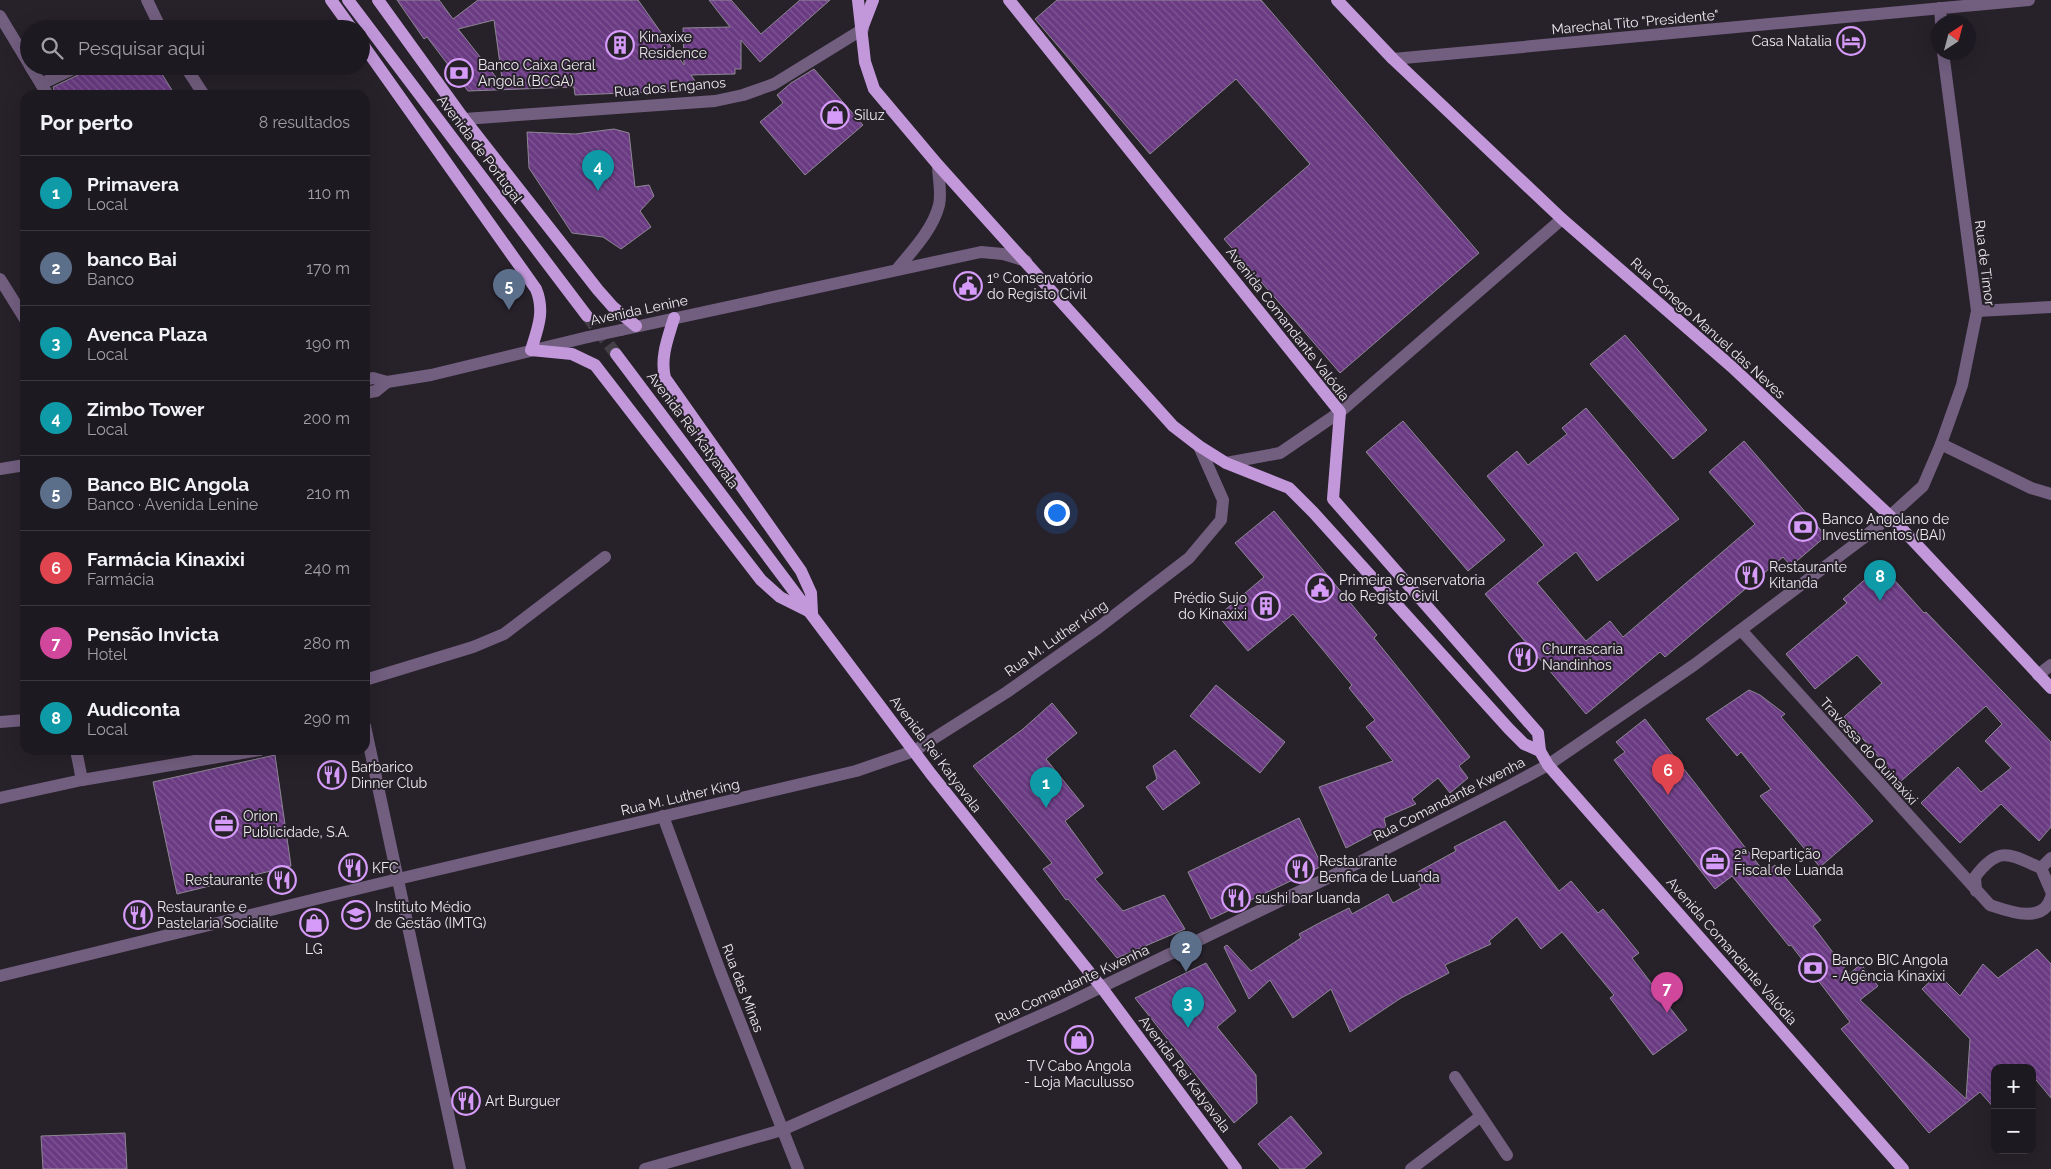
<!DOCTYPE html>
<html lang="pt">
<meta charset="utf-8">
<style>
:root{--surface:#1d1920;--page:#252229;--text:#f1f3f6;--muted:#a0a0a5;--line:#3b383e;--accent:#d69bf9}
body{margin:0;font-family:Raleway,sans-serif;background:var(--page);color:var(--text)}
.controls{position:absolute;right:15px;bottom:15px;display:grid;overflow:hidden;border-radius:10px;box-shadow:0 5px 20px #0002}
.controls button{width:45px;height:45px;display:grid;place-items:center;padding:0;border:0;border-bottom:1px solid var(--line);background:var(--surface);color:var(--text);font:25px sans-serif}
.compass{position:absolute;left:1931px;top:15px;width:45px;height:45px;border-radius:50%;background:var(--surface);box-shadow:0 5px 20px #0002;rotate:36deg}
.you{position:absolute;left:1056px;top:512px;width:18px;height:18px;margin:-12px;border:4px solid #fff;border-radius:50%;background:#1a73e8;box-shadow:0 0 0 8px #1a73e833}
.badge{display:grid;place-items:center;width:32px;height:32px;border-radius:50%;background:var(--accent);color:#fff;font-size:16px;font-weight:700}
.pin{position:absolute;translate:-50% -41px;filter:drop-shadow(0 1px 2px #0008)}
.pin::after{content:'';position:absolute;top:26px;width:18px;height:15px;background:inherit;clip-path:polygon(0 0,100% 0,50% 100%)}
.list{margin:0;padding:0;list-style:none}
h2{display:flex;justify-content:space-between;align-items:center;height:65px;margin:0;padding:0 20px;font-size:21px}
h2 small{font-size:16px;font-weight:400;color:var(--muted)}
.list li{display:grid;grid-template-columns:32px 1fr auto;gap:15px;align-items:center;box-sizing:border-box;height:75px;padding:0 20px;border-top:1px solid var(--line)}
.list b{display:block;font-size:19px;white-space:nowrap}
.list p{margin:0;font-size:16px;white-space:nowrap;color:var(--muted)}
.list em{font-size:16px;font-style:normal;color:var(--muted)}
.icon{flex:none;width:28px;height:28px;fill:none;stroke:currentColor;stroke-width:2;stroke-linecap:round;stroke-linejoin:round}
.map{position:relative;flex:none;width:2051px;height:1169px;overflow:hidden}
.search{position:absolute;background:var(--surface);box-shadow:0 5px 20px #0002;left:20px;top:20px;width:350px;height:55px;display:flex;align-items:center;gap:12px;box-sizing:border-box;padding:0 18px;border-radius:28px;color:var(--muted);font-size:19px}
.panel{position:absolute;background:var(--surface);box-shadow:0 5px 20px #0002;left:20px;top:90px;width:350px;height:665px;border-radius:15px}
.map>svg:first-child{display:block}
.building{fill:url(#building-back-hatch);stroke:#8e8793;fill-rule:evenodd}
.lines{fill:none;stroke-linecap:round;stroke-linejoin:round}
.major-tunnel{stroke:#453f48;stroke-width:12;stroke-dasharray:12 6;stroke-linecap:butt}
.minor{stroke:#725e7f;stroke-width:12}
.major{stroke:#c298db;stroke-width:12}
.minor-bridge{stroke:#725e7f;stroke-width:12}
.labels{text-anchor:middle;stroke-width:4;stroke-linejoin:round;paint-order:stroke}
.street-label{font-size:14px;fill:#ede9ef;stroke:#27212a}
.poi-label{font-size:14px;fill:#ede9ef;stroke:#27212a;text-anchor:start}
</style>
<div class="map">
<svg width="2051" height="1169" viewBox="0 0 2051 1169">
<defs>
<pattern id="building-back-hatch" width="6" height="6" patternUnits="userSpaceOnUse" patternTransform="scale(1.25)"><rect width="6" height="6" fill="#6a3b83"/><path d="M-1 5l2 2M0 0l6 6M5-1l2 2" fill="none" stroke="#805795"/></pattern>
</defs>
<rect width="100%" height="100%" fill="#27212a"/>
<g class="building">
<path d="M397,0H439L453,19L478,0H638L684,65L683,28L730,27L709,0H731L761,34L800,0H830L760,62L741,40V69H735V74L691,75L701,90L575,95L574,87L468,91L427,37L424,39ZM494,20L503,86L458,29Z"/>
<path d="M1057,0H1261L1479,253L1340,373L1224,239L1310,164L1236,79L1150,154L1035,19Z"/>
<path d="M90,66H157L175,95H56L53,87L82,73Z"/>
<path d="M814,69L863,125L805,175L760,122L783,103L777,95L791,83Z"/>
<path d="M614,129L629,133L635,187L649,185L654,196L640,211L651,227L621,249L603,237L572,233L529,168L527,132L575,134Z"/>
<path d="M1625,335L1707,430L1673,459L1590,364Z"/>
<path d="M1586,408L1679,519L1597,581L1576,552L1537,583L1586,641L1610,621L1623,637L1755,524L1709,472L1744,441L1826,536L1791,566L1783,557L1665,657L1660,652L1586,714L1485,594L1544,545L1487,476L1517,451L1528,465L1567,434L1562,428Z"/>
<path d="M1403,421L1505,540L1468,571L1366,452Z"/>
<path d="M1274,511L1377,635L1374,638L1470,757L1459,766L1468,778L1450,793L1438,778L1412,799L1416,804L1384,818L1386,827L1346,848L1319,787L1393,761L1366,727L1375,720L1349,688L1352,685L1293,614L1248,651L1218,616L1264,577L1235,543Z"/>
<path d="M1881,565L1924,613L1926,612L2051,742V827L2039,841L2001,804L1960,843L1921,803L1958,767L1981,792L2011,768L1985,741L2002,724L1986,706L1900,782L1844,717L1882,683L1857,655L1815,689L1786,654L1847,603L1843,599Z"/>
<path d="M1216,685L1285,742L1260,773L1190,716Z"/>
<path d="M1749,690L1760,695L1785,714L1781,717L1873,821L1820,867L1760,796L1771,789L1741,752L1737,756L1706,719Z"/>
<path d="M1052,703L1077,733L1046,759L1084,806L1065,821L1103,873L1095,879L1123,911L1164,895L1185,929L1117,958L1068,899L1066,900L1043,869L1052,863L973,766L1023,729Z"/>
<path d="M1645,719L1765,873L1775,865L1821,920L1813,926L1849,974L1861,964L1878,986L1860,1000L1966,1099L1970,1039L1922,989L1938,974L1960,996L1983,964L1998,978L2037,949L2051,964V1098L2032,1075V1068H1995V1109L1980,1092L1929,1133L1841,1029L1850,1022L1791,945L1789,946L1732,876L1715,889L1614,760L1625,752L1616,742Z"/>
<path d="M1175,750L1200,783L1163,810L1146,787L1157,779L1153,766Z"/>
<path d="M275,755L291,866L177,894L153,782Z"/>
<path d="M1299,818L1322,866L1211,919L1188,872Z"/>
<path d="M1505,821L1559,891L1571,881L1598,913L1603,909L1639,953L1632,958L1687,1030L1653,1055L1610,998L1614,995L1562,932L1541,949L1517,917L1489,941L1491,944L1445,965L1449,973L1401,998L1350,1032L1331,989L1293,1018L1270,980L1249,999L1224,947L1227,945L1251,971L1301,938L1299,934L1323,921L1349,908L1352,914L1388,894L1393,903L1421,888L1414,874L1456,851L1454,847Z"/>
<path d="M1206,963L1236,1011L1217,1027L1256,1075L1257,1103L1234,1123L1135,998Z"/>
<path d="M1291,1116L1322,1153L1304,1169H1280L1258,1144Z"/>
<path d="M125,1133L127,1169H43L41,1136Z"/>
</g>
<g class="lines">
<path class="major-tunnel" d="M587,316L616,354"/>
<g class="minor">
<path d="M147,0L161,29"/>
<path d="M1940,8L1941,22"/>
<path d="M0,16L29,64"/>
<path d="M1393,59L2029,0"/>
<path d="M30,66L48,95"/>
<path d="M185,66L204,95"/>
<path d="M41,84L79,66"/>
<path d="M464,119L715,101L743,95L774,84L863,29"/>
<path d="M898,268C913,250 933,229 939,205C942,193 938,177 938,165"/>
<path d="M0,279L25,319"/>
<path d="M1977,311L2051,307"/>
<path d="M621,330L981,252L1003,254L1026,261"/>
<path d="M365,380L373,378L387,382"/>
<path d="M365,393L376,391L387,382L431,375L588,337"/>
<path d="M1941,444L2031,488L2051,494"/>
<path d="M1226,463L1280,453L1340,412L1562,219"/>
<path d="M0,469L25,465"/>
<path d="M1741,630L1990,905C2008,911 2044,925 2051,897"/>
<path d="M2038,675L2051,665"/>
<path d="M365,680L473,647L504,634L605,557"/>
<path d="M0,722L25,720"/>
<path d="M365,726L460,1169"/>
<path d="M76,750L82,780"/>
<path d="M0,798L82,780L260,750"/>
<path d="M663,816L720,971L798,1169"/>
<path d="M2041,868L2051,858"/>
<path d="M1976,891L1975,877C1999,845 2009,854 2041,868L2051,891"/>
<path d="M0,976L398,879L856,771L914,751L1007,692L1098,628L1189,558L1221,520L1223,500L1199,446"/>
<path d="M1455,1077L1507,1155"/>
<path d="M645,1169L782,1130L1062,1006L1340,872L1507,787L1548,765L1694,665L1862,539L1890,516L1923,486L1941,444L1962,385L1977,311L1943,52"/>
<path d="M1411,1169L1481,1116"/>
</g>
<g class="major">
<path d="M331,0L352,29"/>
<path d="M348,0L587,316"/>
<path d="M378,0L464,119L598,290L613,307L636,326"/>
<path d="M858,0L865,62L874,89L938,165L1173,426L1199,446L1226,463L1289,488L1313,512L1509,729L1524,744L1540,751"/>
<path d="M1009,0L1340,412L1333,499L1538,733L1540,751L1548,765L1903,1169"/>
<path d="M1337,0L1393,59L1562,219L1732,367L1890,516L2051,688"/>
<path d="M863,26L873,0"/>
<path d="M361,42L536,289C545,311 538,328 531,350L572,354L595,365L761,580L780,597L808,611"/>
<path d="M674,318C668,338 660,357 665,378L801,571L811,593L812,613"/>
<path d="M616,354L931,774L1102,988L1236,1169"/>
</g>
<path class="minor-bridge" d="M588,337L621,330"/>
</g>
<defs>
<symbol id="hotel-ring" viewBox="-11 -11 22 22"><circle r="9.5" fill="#27212a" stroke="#d69bf9" stroke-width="1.5"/><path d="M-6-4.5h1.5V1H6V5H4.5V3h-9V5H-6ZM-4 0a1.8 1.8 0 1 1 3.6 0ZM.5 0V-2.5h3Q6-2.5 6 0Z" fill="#d69bf9"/></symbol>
<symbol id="building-ring" viewBox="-11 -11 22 22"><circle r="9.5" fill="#27212a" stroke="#d69bf9" stroke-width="1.5"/><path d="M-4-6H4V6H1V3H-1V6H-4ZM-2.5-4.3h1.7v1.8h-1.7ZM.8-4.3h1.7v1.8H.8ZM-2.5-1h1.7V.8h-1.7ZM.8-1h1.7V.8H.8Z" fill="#d69bf9"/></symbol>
<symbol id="bank-ring" viewBox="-11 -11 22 22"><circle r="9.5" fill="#27212a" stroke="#d69bf9" stroke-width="1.5"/><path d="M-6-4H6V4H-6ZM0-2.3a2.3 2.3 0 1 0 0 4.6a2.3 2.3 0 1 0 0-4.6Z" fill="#d69bf9"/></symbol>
<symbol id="shop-ring" viewBox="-11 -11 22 22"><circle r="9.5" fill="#27212a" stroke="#d69bf9" stroke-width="1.5"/><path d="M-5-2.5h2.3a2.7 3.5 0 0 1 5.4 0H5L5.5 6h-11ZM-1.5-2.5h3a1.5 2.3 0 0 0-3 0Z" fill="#d69bf9"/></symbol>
<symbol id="civic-ring" viewBox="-11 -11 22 22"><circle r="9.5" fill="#27212a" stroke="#d69bf9" stroke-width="1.5"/><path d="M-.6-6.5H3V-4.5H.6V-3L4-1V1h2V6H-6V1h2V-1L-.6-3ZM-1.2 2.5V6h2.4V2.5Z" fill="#d69bf9"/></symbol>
<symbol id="restaurant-ring" viewBox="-11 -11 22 22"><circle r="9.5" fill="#27212a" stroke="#d69bf9" stroke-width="1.5"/><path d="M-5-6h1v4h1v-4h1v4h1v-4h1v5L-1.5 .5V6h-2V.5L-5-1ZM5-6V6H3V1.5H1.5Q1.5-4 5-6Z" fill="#d69bf9"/></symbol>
<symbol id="office-ring" viewBox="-11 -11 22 22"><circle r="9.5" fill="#27212a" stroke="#d69bf9" stroke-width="1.5"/><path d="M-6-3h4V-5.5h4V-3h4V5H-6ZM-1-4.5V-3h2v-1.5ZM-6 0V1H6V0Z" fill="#d69bf9"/></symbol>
<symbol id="school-ring" viewBox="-11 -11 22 22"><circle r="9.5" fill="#27212a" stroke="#d69bf9" stroke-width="1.5"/><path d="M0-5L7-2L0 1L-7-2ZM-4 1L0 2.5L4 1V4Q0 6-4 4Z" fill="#d69bf9"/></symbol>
</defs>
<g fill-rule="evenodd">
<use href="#hotel-ring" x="1835" y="25" width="32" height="32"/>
<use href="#building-ring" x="604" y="29" width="32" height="32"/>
<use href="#bank-ring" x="443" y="57" width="32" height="32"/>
<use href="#shop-ring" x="819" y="99" width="32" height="32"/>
<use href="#civic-ring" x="952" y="270" width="32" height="32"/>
<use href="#bank-ring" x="1787" y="511" width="32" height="32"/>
<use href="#restaurant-ring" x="1734" y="559" width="32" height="32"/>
<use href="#civic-ring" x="1304" y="572" width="32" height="32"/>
<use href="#building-ring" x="1250" y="590" width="32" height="32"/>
<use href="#restaurant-ring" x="1507" y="641" width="32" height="32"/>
<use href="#restaurant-ring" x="316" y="759" width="32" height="32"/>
<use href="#office-ring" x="208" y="808" width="32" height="32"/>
<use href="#office-ring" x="1699" y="846" width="32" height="32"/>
<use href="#restaurant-ring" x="337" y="852" width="32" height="32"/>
<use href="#restaurant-ring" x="1284" y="853" width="32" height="32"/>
<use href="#restaurant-ring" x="266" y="864" width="32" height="32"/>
<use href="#restaurant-ring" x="1220" y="882" width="32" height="32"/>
<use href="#restaurant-ring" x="122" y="899" width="32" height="32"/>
<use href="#school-ring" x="340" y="899" width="32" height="32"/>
<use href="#shop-ring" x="298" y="907" width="32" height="32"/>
<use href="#bank-ring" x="1797" y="952" width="32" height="32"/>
<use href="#shop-ring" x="1063" y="1024" width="32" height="32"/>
<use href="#restaurant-ring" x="450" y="1085" width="32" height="32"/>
</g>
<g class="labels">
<g class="street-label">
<text transform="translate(1635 22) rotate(-5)" y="5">Marechal Tito "Presidente"</text>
<text transform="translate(670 87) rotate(-5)" y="5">Rua dos Enganos</text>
<text transform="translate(480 149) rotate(53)" y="5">Avenida de Portugal</text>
<text transform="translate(1985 263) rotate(83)" y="5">Rua de Timor</text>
<text transform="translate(639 310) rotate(-12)" y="5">Avenida Lenine</text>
<text transform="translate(1288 324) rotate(52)" y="5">Avenida Comandante Valódia</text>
<text transform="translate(1708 328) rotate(42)" y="5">Rua Cónego Manuel das Neves</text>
<text transform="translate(693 430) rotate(53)" y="5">Avenida Rei Katyavala</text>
<text transform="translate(1056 638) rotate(-35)" y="5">Rua M. Luther King</text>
<text transform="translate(1869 751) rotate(48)" y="5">Travessa do Quinaxixi</text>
<text transform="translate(936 754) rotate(53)" y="5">Avenida Rei Katyavala</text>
<text transform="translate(680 797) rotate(-13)" y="5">Rua M. Luther King</text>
<text transform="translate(1449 799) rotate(-27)" y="5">Rua Comandante Kwenha</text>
<text transform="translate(1732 951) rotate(49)" y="5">Avenida Comandante Valódia</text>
<text transform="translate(1072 984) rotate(-25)" y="5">Rua Comandante Kwenha</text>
<text transform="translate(743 988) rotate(69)" y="5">Rua das Minas</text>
<text transform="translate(1185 1074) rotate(53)" y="5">Avenida Rei Katyavala</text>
</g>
<g class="poi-label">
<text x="639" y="42">Kinaxixe<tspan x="639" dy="16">Residence</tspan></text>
<text x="1832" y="46" text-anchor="end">Casa Natalia</text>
<text x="478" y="70">Banco Caixa Geral<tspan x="478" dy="16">Angola (BCGA)</tspan></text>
<text x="854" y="120">Siluz</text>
<text x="987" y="283">1º Conservatório<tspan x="987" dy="16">do Registo Civil</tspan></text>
<text x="1822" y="524">Banco Angolano de<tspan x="1822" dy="16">Investimentos (BAI)</tspan></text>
<text x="1769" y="572">Restaurante<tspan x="1769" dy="16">Kitanda</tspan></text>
<text x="1339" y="585">Primeira Conservatoria<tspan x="1339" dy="16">do Registo Civil</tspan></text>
<text x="1247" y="603" text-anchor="end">Prédio Sujo<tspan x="1247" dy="16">do Kinaxixi</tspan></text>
<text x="1542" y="654">Churrascaria<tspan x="1542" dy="16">Nandinhos</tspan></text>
<text x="351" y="772">Barbarico<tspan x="351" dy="16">Dinner Club</tspan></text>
<text x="243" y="821">Orion<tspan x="243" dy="16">Publicidade, S.A.</tspan></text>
<text x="1734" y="859">2ª Repartição<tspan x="1734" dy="16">Fiscal de Luanda</tspan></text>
<text x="1319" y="866">Restaurante<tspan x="1319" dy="16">Benfica de Luanda</tspan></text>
<text x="372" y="873">KFC</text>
<text x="263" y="885" text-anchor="end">Restaurante</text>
<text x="1255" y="903">sushi bar luanda</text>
<text x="157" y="912">Restaurante e<tspan x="157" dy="16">Pastelaria Socialite</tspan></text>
<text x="375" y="912">Instituto Médio<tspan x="375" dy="16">de Gestão (IMTG)</tspan></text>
<text x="314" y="954" text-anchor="middle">LG</text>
<text x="1832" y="965">Banco BIC Angola<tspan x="1832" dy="16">- Agência Kinaxixi</tspan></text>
<text x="1079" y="1071" text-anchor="middle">TV Cabo Angola<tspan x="1079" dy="16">- Loja Maculusso</tspan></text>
<text x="485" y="1106">Art Burguer</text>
</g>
</g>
</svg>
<div class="controls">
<button>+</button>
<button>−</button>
</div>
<svg class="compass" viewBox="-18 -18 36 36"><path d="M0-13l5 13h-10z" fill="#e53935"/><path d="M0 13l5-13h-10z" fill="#a0a0a5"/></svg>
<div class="you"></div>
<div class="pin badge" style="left:1046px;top:808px;background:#0f9aa8">1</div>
<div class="pin badge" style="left:1186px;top:972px;background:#5c6f8a">2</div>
<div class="pin badge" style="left:1188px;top:1028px;background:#0f9aa8">3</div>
<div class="pin badge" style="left:598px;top:191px;background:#0f9aa8">4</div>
<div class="pin badge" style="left:509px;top:310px;background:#5c6f8a">5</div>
<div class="pin badge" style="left:1668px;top:795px;background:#e0444e">6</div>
<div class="pin badge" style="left:1667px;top:1013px;background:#d1479c">7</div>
<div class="pin badge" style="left:1880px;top:601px;background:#0f9aa8">8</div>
<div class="search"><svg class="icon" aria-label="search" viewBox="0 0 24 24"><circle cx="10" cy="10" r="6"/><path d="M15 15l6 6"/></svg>Pesquisar aqui</div>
<section class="panel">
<h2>Por perto<small>8 resultados</small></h2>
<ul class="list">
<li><span class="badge" style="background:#0f9aa8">1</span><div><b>Primavera</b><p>Local</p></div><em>110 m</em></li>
<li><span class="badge" style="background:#5c6f8a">2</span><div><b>banco Bai</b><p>Banco</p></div><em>170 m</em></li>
<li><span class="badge" style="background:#0f9aa8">3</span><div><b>Avenca Plaza</b><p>Local</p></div><em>190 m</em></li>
<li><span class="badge" style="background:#0f9aa8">4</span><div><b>Zimbo Tower</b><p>Local</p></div><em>200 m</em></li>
<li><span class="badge" style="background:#5c6f8a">5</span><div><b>Banco BIC Angola</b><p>Banco · Avenida Lenine</p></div><em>210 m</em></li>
<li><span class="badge" style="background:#e0444e">6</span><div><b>Farmácia Kinaxixi</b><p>Farmácia</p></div><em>240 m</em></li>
<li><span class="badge" style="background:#d1479c">7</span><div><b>Pensão Invicta</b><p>Hotel</p></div><em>280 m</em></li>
<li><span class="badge" style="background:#0f9aa8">8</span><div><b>Audiconta</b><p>Local</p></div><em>290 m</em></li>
</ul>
</section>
</div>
